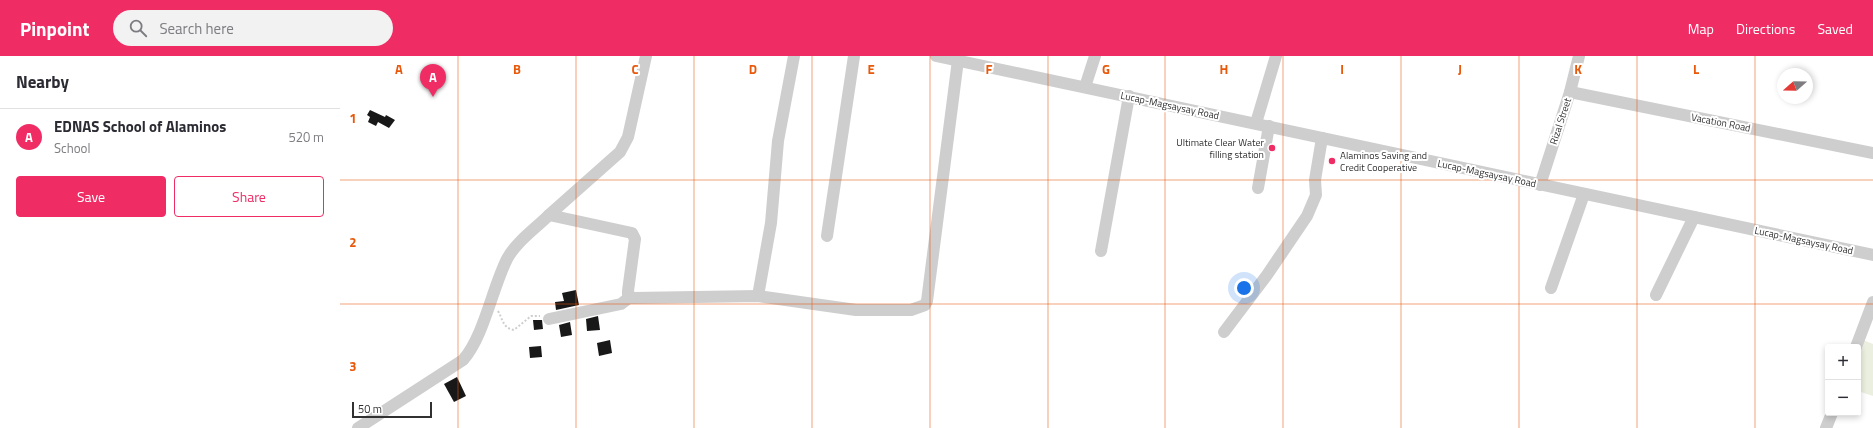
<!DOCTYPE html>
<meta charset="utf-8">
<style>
:root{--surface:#fff;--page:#f2f2f3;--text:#2b2b33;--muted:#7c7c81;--line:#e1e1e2;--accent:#f02c65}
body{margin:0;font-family:"Titillium Web",sans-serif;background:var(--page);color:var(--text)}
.controls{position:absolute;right:12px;bottom:12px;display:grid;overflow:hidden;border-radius:4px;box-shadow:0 2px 6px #0003}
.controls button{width:36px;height:36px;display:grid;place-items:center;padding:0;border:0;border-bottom:1px solid var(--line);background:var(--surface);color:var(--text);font:20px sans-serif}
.compass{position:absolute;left:1437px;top:12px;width:36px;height:36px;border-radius:50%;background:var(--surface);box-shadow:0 2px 6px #0003;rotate:250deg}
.scale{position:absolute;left:12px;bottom:10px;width:80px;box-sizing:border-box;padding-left:4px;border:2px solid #313131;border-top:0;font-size:11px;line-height:14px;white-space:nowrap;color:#313131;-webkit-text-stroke:3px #fff;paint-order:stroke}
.you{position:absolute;left:904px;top:232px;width:14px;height:14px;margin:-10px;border:3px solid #fff;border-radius:50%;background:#1a73e8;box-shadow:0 0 0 6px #1a73e833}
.badge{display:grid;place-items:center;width:26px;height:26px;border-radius:50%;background:var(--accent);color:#fff;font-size:13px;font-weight:700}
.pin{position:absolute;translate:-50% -33px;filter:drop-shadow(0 1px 2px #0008)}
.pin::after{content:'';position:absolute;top:21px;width:14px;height:12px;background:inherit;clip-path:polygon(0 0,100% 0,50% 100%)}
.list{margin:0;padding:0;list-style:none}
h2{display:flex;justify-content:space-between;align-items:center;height:52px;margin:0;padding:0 16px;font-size:17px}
h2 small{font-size:13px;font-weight:400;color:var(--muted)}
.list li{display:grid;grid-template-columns:26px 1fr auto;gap:12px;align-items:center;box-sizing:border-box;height:56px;padding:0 16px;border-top:1px solid var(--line)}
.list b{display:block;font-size:15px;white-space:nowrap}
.list p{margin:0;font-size:13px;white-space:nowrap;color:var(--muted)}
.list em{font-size:13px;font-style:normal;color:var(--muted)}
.actions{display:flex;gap:8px;padding:12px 16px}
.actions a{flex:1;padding:9px 0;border:1px solid var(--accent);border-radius:4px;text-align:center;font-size:14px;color:var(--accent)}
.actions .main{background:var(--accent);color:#fff}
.icon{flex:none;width:22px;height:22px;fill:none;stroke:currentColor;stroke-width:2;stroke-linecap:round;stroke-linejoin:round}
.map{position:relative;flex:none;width:1533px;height:372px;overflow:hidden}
header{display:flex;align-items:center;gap:24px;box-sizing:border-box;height:56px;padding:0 20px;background:var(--accent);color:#fff}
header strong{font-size:19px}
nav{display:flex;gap:22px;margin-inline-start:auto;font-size:14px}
.search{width:280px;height:36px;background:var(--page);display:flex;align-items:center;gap:10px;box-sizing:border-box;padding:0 14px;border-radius:22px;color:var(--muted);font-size:15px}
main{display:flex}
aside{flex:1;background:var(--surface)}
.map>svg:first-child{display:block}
.green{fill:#ebefdf}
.building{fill:#181818}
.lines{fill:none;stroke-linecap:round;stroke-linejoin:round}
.path{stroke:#cecece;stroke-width:2;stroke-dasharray:2 2;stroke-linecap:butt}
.minor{stroke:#cecece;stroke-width:12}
.grid{fill:none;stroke:#e8590c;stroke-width:1;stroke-opacity:0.55}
.poi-dot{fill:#f02c65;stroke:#fff;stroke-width:1.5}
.labels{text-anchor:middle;stroke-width:4;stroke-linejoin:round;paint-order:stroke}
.street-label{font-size:10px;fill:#313131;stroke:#fff}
.poi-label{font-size:10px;fill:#313131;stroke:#fff;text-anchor:end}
.grid-label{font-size:13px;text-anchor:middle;font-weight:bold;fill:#e8590c;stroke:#fff;stroke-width:4;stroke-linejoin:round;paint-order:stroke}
</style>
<header>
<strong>Pinpoint</strong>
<div class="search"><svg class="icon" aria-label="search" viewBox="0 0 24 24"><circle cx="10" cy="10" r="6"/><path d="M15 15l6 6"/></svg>Search here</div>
<nav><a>Map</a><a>Directions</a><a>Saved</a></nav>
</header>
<main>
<aside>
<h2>Nearby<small></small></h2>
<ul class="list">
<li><span class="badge">A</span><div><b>EDNAS School of Alaminos</b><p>School</p></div><em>520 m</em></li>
</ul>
<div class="actions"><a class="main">Save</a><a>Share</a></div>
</aside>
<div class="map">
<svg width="1533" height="372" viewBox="0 0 1533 372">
<rect width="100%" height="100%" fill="#fff"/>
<path class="green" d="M1523,284L1533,288V340L1518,335V298Z"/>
<g class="building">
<path d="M30,54L45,61L46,59L55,64L49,72L38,66L36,70L28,66L30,61L27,59Z"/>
<path d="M236,234L239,249L216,254L215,246L224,245L222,237Z"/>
<path d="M258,260L260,274L247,275L246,263Z"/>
<path d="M193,264H202L203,273L194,274Z"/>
<path d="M230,266L232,279L221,281L219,269Z"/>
<path d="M270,284L272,297L259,300L257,287Z"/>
<path d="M201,290L202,301L190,302L189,291Z"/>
<path d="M117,321L126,340L114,346L104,328Z"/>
</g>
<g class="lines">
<path class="path" d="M158,255C163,264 163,272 174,274L191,260H200"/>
<g class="minor">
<path d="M306,0L288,81L280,96L209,159L292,177L295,183L288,235V239L293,242L418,240L516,254H571L585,249L587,245L618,4"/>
<path d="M596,0L1533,199"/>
<path d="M745,31L755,0"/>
<path d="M1230,36L1533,97"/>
<path d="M916,67L936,0"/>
<path d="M1200,129L1230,36L1239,0"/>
<path d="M918,132L929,70"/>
<path d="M487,180L514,0"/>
<path d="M761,195L789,40"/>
<path d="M1211,232L1244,138"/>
<path d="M1316,239L1354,161"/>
<path d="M418,240L431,167L438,85L454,0"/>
<path d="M209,263L281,248L290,241"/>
<path d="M884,276L927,219L967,160L976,139L975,124L982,82"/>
<path d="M1516,291L1533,246"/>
<path d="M18,372L123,304C144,280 152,233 167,203C176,186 195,173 209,159"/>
<path d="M1486,372L1492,357"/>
</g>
</g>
<path class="grid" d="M118,0V372M236,0V372M354,0V372M472,0V372M590,0V372M708,0V372M825,0V372M943,0V372M1061,0V372M1179,0V372M1297,0V372M1415,0V372M0,124H1533M0,248H1533"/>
<g class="poi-dot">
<circle cx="932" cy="92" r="4"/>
<circle cx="992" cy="105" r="4"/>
</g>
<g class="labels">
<g class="street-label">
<text transform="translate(830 49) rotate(12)" y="4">Lucap-Magsaysay Road</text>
<text transform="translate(1220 65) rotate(-72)" y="4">Rizal Street</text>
<text transform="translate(1381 66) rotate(11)" y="4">Vacation Road</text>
<text transform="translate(1147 117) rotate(12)" y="4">Lucap-Magsaysay Road</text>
<text transform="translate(1464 184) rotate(12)" y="4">Lucap-Magsaysay Road</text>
</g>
<g class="poi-label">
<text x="924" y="90">Ultimate Clear Water<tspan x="924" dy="12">filling station</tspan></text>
<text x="1000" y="103" text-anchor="start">Alaminos Saving and<tspan x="1000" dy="12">Credit Cooperative</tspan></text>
</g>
</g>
<g class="grid-label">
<text x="59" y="18">A</text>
<text x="177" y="18">B</text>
<text x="295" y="18">C</text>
<text x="413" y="18">D</text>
<text x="531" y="18">E</text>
<text x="649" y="18">F</text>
<text x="766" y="18">G</text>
<text x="884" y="18">H</text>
<text x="1002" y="18">I</text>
<text x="1120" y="18">J</text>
<text x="1238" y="18">K</text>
<text x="1356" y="18">L</text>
<text x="13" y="67">1</text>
<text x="13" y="191">2</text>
<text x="13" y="315">3</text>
</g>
</svg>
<div class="controls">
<button>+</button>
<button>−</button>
</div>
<svg class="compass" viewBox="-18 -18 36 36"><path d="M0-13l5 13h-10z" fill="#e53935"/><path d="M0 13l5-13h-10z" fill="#7c7c81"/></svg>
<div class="scale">50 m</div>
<div class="you"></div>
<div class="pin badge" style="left:93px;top:41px">A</div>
</div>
</main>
